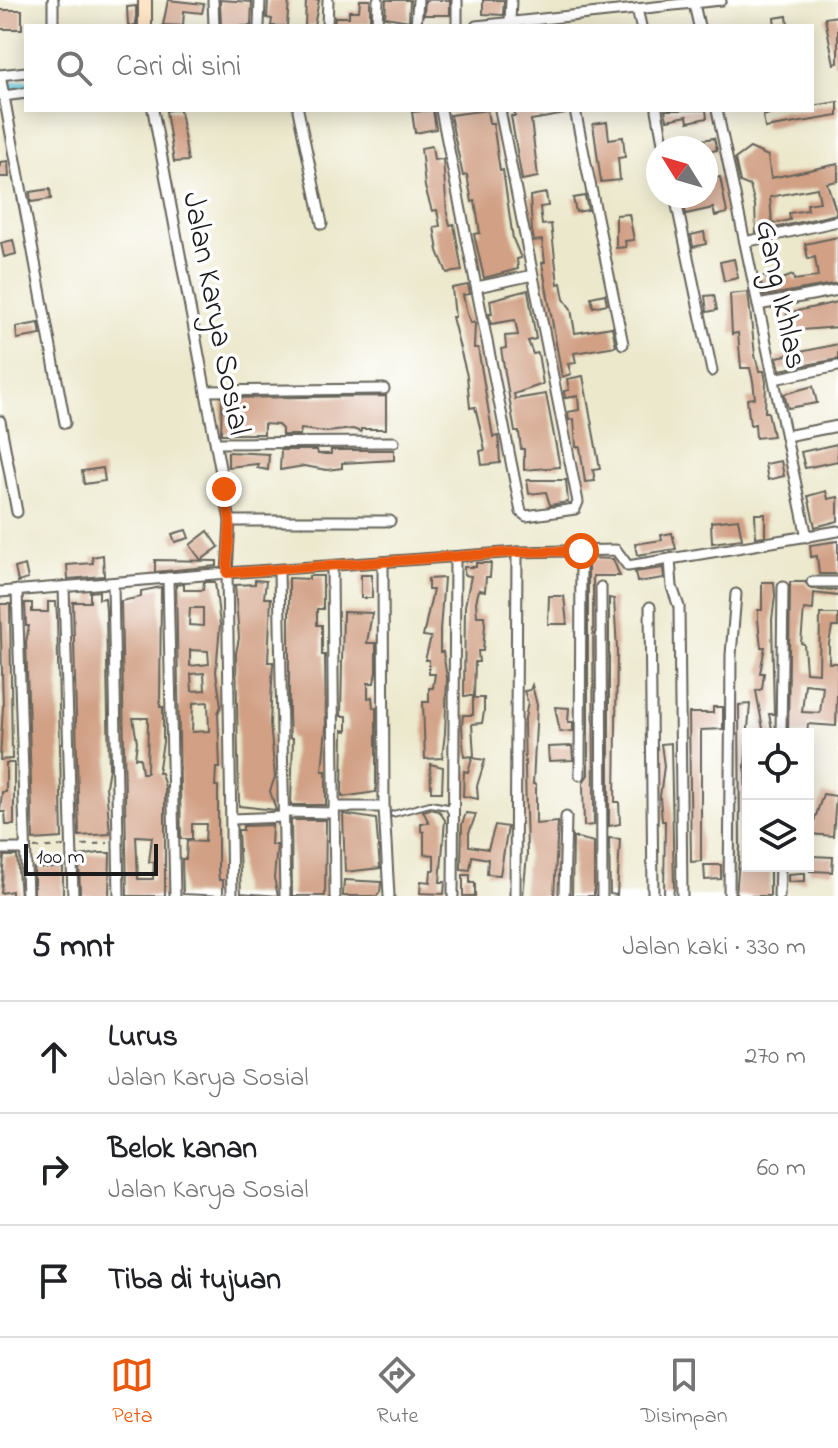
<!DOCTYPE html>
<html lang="id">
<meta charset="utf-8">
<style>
:root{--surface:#fff;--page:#f6f6f6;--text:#202124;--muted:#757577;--line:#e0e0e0;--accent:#ea580c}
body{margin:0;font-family:"Indie Flower",sans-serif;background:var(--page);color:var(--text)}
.controls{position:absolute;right:24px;bottom:24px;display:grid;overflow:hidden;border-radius:0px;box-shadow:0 4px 20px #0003}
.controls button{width:72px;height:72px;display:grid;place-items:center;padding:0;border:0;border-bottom:2px solid var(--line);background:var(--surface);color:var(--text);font:40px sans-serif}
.compass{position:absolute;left:646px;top:136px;width:72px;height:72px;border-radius:50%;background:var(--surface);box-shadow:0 4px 20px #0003;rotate:307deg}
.scale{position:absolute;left:24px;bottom:20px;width:134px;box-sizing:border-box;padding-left:8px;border:4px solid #1c1c1c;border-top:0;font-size:22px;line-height:28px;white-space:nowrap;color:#1c1c1c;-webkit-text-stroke:6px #fff;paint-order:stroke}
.stop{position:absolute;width:24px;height:24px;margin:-18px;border:6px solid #ea580c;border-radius:50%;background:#fff}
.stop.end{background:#ea580c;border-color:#fff;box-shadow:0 2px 8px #0008}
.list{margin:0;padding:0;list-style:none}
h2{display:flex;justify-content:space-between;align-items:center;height:104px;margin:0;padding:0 32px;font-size:34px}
h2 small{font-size:26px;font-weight:400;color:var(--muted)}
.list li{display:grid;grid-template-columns:52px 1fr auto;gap:24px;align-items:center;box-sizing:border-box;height:112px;padding:0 32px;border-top:2px solid var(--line)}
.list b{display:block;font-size:30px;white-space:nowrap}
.list p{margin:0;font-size:26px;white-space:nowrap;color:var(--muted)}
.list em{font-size:26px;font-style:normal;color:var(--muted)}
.icon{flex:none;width:44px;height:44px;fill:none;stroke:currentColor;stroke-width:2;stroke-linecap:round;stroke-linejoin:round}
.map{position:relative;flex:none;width:838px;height:896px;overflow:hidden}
.search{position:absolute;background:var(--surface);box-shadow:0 4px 20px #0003;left:24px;right:24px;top:24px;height:88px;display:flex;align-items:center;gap:20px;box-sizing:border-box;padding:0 28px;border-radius:0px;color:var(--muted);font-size:30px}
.sheet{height:440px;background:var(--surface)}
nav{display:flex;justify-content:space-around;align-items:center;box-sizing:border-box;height:112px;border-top:2px solid var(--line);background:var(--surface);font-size:22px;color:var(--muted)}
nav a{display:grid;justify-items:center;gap:4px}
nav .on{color:var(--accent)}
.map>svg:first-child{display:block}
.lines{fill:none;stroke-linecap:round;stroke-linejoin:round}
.river{stroke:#5fc8da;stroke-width:16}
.building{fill:#d1a085;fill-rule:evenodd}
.lane-casing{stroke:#65635a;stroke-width:8}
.street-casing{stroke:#65635a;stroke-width:13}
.secondary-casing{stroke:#65635a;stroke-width:16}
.path{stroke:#65635a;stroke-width:2;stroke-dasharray:6 6;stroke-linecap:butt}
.lane{stroke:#fff;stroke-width:4}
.street{stroke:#fff;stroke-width:9}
.secondary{stroke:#fde5c5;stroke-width:12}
.route{stroke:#ea580c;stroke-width:10}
.labels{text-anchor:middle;stroke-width:7;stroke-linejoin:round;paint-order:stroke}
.street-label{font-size:32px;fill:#1c1c1c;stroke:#fff}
</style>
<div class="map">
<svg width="838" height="896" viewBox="0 0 838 896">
<rect width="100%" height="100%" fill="#fff"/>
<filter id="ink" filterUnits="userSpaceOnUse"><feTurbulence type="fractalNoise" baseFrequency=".0125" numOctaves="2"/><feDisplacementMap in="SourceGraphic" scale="16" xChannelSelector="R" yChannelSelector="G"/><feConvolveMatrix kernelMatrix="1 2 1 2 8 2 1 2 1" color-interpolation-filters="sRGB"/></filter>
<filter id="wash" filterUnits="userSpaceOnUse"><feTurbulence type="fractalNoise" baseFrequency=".006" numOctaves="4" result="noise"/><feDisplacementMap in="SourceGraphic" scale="32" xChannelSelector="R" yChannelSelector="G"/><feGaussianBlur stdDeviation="1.8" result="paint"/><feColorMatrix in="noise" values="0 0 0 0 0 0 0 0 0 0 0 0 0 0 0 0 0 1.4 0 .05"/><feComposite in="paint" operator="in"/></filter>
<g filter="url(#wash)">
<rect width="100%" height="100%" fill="#ece8cc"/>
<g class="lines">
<path class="river" d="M0,90L26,88"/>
</g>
<g id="blocks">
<g class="building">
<path d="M168,0L204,4L202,13L184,11L183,26L163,25Z"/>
<path d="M220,0L252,2L251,26H221Z"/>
<path d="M268,0H289L287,26H271L272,19L267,18Z"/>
<path d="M306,0H319L314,26H305Z"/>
<path d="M360,0H370V23L334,26L335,17H349V11H359Z"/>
<path d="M386,0H410L409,21L385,17Z"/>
<path d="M425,0H450V15H424Z"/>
<path d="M483,0H504L503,15L483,14Z"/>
<path d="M136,6V26H128L127,7Z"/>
<rect x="0" y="10" width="22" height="19"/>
<path d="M787,16L788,25L775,26L774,18Z"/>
<path d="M838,16V63L834,64L825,18Z"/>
<path d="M838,102V116L765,128L763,116L781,110H812V106Z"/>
<path d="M171,110H180L188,161L174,162L166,111Z"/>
<path d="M433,110L436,129L415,133L412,112Z"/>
<path d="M487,110L489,123H493L500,171L503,170L513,239L521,258L517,259L518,269L484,278L474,234L480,233L475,201L472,202L467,175L463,176L450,115Z"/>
<path d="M514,110H566V114L531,120L538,177L522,180L511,116H515Z"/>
<path d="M665,110H706L707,118L688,122L687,116L667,120Z"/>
<path d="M607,122L609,139L623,137L625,157L618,158L620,180L601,182L593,124Z"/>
<path d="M714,138L717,150L706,152V148H698L696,141Z"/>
<path d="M432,146L434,160L443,159L447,213L450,225L454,224L462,271L447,273L438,251L434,227L440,226L437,210L432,211L425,187L421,148Z"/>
<path d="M750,148L768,156L771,178L838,164V181L827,183L837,214L756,232L755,205L750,186L740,182L735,159ZM817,188L820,202L807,204L808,210L789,213L790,220L772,224L770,197Z"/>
<path d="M8,161L9,177H0V162Z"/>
<path d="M720,177L727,213L715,216L713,208L686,214L683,199L706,196V180Z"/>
<path d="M50,189L51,199L31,202L30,192Z"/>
<path d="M546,193L548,206L540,207L542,225L551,224L558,284L561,283L564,299L571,309L575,333L612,327L616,346L574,353L576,363L568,364L571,374L562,377L542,263L545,262L542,240L534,241L532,230L530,196Z"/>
<path d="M585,196L588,210L576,212L573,198Z"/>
<path d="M629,214L634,240L625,241L626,247L616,248V215Z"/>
<path d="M704,232L706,244L693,247L691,235Z"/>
<path d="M838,237V283L764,296L760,278L766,276L768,284L793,275L794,280L818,277L815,257L808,259L805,244Z"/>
<path d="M13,240L16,254L4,257L1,243Z"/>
<path d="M734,259L738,278L724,281L720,262Z"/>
<path d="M468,285L470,294L463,295L467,314L471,323L475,322L474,348H478L493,437L498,436L499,445L500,463L482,465L480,451L485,450L482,436L475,407L470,408L467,376L452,317H455L452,288Z"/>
<path d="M528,290L536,339L528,341L533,354L538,353L543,384L514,394L515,399L546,394L560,467L524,470V449H521L519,432H515L501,349L506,348L505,336L518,335L515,320L491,324L489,314H492L490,300Z"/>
<path d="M748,292L755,355L759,371H764L766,382L765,412H768L773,436L756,438L755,424L750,425L747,399L755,398L753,381L750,368H741L738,333L732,334L730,294Z"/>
<path d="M605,294L607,304L593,307L591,297Z"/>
<path d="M714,295L717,310L707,312L705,296Z"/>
<path d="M838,302V327L790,331L787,313Z"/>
<path d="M39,323L41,335L17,339L16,327Z"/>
<path d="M838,344V359L780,370L777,357Z"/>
<path d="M583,376L600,469L593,470L595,481L585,482L580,447H576L574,419L569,420L568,412L579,410L578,396L565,398L564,391L569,390L567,379Z"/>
<path d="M813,386L817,403L788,408L784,394Z"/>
<path d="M386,396V429H361V432L353,429L327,432L301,429L300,435H282V429L278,425L264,424V434H221L222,398Z"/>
<path d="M837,444L838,461L805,468L801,452Z"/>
<path d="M394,450V460L342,463V468L327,470L304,466L280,470L281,450H317L318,454H331V450Z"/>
<path d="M228,452L269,454L268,470L257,468L258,464L228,467Z"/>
<path d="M781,461L784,476L768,480L765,464Z"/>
<path d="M103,468L105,481L84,484L82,471Z"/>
<path d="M527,480H566L568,502L550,505L546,492L529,494Z"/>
<path d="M826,491L828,499L838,497V521L815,527L808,496Z"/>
<path d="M755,514H765V536L756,537Z"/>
<path d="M738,519L742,539L712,543L711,522Z"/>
<path d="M186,530L189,538L175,542L172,534Z"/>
<path d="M208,531L219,547L201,560L190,545Z"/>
<path d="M672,533L676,549L637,555L635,544L662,540L661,535Z"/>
<path d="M838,541V574H819L817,556L811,557L810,545Z"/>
<path d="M103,555L104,576L68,579L67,565L93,563L92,557Z"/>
<path d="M588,558L613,559L620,576H593L594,825L584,826L583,782L588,775Z"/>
<path d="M155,560L217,561V566L155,572Z"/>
<path d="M476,563H491L490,577H486L485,591L479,590L476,602L477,616H484L485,625L483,651H478L479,662H475L474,696H464L465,606L471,576L464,575V567H476Z"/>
<path d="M25,565L28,579L18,582L15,568Z"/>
<path d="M663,568L664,578L637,582L635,572Z"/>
<rect x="361" y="575" width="11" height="23"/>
<path d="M309,576H323V609H317V625H322V655H325L326,728L322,771H326V805H291L293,738H290L289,716V578L309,579Z"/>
<path d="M444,578L440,630V652H443L447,678L445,733L442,758L425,759L423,702H429V688H433L435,674H429V660H425L431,637L423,636L433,590H428V579Z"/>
<path d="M255,580L266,581L264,598H271L268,662H273L270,723L275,777L270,791L276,810L239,806L236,653L239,638L235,585L255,584Z"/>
<path d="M204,582H215L220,625L216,672L221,706L218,713L220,768H216L215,786H218V868L219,880H223V896L183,894L182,859H186L187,841L205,842L206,824H192V839H181L176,585L184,584V590H203ZM190,608H203V626L189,625ZM190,650L208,651L209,664L190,666ZM204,673L205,690L192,691L191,674ZM208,702L209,731L192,732L193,703Z"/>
<path d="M762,582H774L775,596L772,620L774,714H769L773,734H764L756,691L762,689L764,673H760L765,647H761L758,620V610H762Z"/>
<path d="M790,582H805L811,589L838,590V596L814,593L813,610L804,609L801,643L804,644L806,672L819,673L820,614H838V627H832L829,643V663H838L836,726L808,724L807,734H788ZM805,684L823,686L820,713L802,712Z"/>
<path d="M161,587L160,707H163V742L158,773H161L165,787V896H127L121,601L141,597V591ZM133,718H148L147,773H142L140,758H135L137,742ZM136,836L152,837L149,862H154L153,879H138Z"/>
<path d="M99,591V599L105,598L106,611L109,768L106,786L110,834L79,836L73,602H90V592Z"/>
<path d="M549,596H564L567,624H548Z"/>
<path d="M609,598L614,599L617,649L615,802H619L620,824L609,826Z"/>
<path d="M48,602H56L57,616L62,838L33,840L26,642L29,626H26L25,603H32V612H48Z"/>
<path d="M0,604H10L12,759L0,760L3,707Z"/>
<path d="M343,612L372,613L367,643H376V672L374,683H368V698L372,697L373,708H376V792L342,797L343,730L347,731V716H341Z"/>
<path d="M532,685L537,705L533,784H536V824L558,822L554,896H523L527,855L524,724L528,702L524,691L530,690Z"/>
<path d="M473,698H484V712L482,723L472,724L474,756L464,757L462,726L463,715H473Z"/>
<path d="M750,704L745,766L748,866H770V896H736L740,847L739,705Z"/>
<path d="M555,707L569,708L568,722H573V731L560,732Z"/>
<path d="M713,707H723V729L701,730V861L691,862L689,713H713Z"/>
<path d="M671,743L674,888L673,896H664L665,821H662L660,797L664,766L661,744Z"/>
<path d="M572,746L573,760L549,761L548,747Z"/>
<path d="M472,758L485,760L477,786L478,799L463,796L464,771L468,772Z"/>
<path d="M6,763H14V825H6L5,812H0L2,792H6Z"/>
<path d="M430,764L443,767L442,792H431Z"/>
<path d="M823,794L836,796L833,836L810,834Z"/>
<path d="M430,809L439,811L445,820L440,882H445L444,894L420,893L421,881L430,882L431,870H434V855L424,854V832L421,831V823H429L423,811Z"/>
<path d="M466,813L476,814L469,833V846L488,849L495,825L508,827L500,875L487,874L488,859L472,856L470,870L461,869L462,824Z"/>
<path d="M343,814L376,819L380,868L345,872Z"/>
<path d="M291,820H326L325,896H292Z"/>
<path d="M272,825L271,845H277L274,878L278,896L241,893L238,830H243V826Z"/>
<path d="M573,837L594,842V896H572Z"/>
<path d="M609,838L620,839L617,895L610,894Z"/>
<path d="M99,853H110L109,896H80L79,856Z"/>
<path d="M4,856H17L20,896H12V891L1,893Z"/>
<path d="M811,856L833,857L832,872L810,871Z"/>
<path d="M704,865H721V879L705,880Z"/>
<rect x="34" y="868" width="29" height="28"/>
<path d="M801,873H805V881L788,882V874Z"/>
<path d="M463,875H470V883H475V896H463Z"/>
<path d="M344,880L381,882L380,892L377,896H343Z"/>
</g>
</g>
</g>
<g filter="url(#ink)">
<use href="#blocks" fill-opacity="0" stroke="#65635a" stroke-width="2"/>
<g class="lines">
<defs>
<path id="lane" d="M393,814L430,804L448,807L450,811"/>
<g id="street">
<path d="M213,0L214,26"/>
<path d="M694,4L699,26"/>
<path d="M637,9L641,26"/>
<path d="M510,22L511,0"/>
<path d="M53,26V0"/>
<path d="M259,26L260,0"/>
<path d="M327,26L328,0"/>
<path d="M377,26L378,0"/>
<path d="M416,26L418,0"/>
<path d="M457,26V0"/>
<path d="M476,26L721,0"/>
<path d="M0,75L65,423"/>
<path d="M0,75L26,72"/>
<path d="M3,96L26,93"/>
<path d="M298,110L322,224"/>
<path d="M441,110L521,512L526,516L575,509L578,502L500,110"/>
<path d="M575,110L623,344"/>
<path d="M657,110L664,148"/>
<path d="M717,110L807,537"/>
<path d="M675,196L712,371"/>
<path d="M745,242L838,221"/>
<path d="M477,287L533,275"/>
<path d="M758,305L838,290"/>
<path d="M774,379L838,366"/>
<path d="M207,391L384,389"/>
<path d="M0,421L17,512"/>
<path d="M786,436L838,426"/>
<path d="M216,443L394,442"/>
<path d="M230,521H390"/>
<path d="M670,559L672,587L679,607L682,896"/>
<path d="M383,562L384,807L389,896"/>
<path d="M332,567L335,896"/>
<path d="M279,570L285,896"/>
<path d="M168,578L175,896"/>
<path d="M812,582H838"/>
<path d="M113,583L119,896"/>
<path d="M64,587L73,896"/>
<path d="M601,587L602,896"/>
<path d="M17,590L27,896"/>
<path d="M0,592L227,573L230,521L153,110"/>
<path d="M650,607L653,896"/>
<path d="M781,734L783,587"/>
<path d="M580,775L581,551"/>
<path d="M335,807H384"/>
<path d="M284,812L334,813"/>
<path d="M232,819L283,817"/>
<path d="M0,849H25"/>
<path d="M232,896L227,573L517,552L616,550L628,566L838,531"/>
<path d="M453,896L455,557"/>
<path d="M515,896L517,552"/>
<path d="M564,896L566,817"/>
<path d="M729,896L731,655L736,594"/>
<path d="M779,896L780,866"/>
</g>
<path id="secondary" d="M145,26V0"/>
</defs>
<use href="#lane" class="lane-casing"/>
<use href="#street" class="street-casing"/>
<use href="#secondary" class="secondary-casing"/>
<g class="path">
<path d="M82,845L108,843"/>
<path d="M34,848L64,846"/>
</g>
<use href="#lane" class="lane"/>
<use href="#street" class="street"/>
<use href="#secondary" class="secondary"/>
</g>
</g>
<g class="lines" filter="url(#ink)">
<path class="route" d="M224,489L230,521L227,573L517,552L581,551"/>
</g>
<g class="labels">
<g class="street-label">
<text transform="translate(783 294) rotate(78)" y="11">Gang Ikhlas</text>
<text transform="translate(218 313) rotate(79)" y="11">Jalan Karya Sosial</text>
</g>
</g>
</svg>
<div class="controls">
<button><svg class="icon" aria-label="locate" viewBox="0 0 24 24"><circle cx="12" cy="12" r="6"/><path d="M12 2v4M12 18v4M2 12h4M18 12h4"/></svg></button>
<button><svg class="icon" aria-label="layers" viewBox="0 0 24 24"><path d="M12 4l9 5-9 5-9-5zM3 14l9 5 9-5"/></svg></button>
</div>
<svg class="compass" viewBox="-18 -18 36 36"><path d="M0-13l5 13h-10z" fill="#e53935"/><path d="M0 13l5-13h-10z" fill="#757577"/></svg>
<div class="scale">100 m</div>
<div class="stop" style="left:581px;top:551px"></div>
<div class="stop end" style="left:224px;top:489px"></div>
<div class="search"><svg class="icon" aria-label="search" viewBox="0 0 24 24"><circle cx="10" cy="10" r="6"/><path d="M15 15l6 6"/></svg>Cari di sini</div>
</div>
<section class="sheet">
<h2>5 mnt<small>Jalan kaki · 330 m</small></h2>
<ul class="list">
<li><svg class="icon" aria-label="ahead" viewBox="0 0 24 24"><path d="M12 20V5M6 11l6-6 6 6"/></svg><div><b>Lurus</b><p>Jalan Karya Sosial</p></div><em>270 m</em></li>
<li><svg class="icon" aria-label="right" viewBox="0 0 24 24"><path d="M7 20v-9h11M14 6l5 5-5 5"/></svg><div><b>Belok kanan</b><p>Jalan Karya Sosial</p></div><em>60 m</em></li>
<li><svg class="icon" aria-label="arrive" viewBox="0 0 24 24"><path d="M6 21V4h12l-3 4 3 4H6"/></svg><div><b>Tiba di tujuan</b></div></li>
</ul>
</section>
<nav>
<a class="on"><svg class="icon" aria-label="map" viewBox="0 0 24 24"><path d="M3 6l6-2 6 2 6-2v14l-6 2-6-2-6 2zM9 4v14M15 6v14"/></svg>Peta</a>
<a><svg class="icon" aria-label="directions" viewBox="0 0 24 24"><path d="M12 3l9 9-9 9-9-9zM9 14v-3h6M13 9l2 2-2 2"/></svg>Rute</a>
<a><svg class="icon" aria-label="saved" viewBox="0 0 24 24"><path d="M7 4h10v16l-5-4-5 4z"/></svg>Disimpan</a>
</nav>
